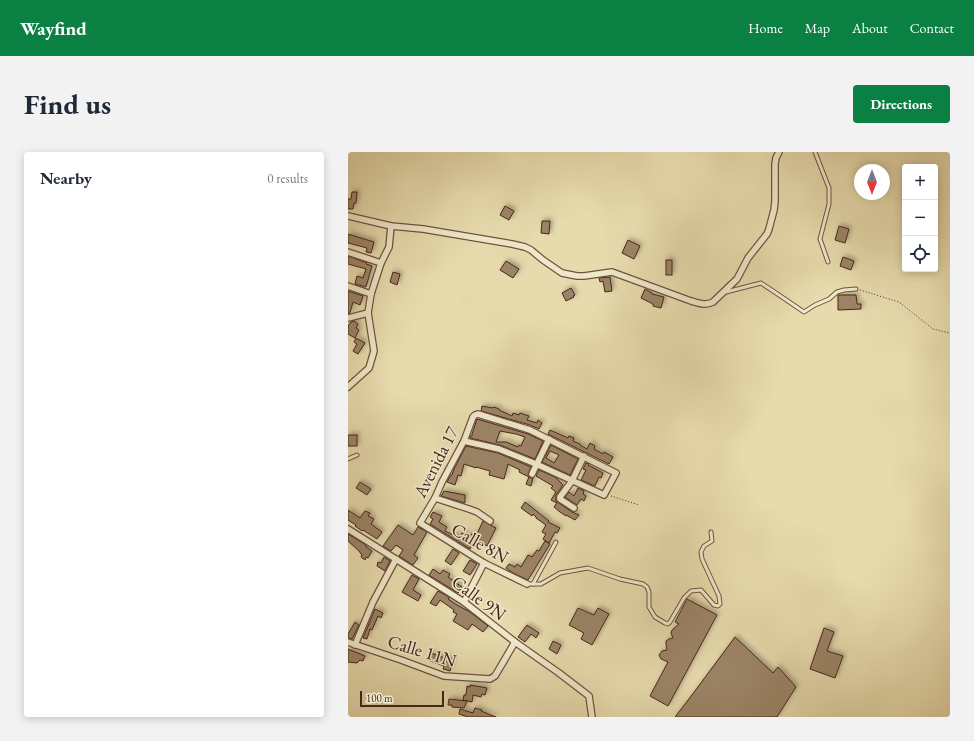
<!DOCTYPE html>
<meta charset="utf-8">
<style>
:root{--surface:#fff;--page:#f2f2f3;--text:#1f2937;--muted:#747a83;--line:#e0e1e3;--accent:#0b8043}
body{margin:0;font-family:"EB Garamond",serif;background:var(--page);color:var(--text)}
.controls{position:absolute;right:12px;top:12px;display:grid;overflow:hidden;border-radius:4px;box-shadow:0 2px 10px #0003}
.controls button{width:36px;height:36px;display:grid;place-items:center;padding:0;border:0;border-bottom:1px solid var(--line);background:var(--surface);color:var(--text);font:20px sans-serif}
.compass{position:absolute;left:506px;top:12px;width:36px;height:36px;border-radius:50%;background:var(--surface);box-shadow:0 2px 10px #0003;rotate:180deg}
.scale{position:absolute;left:12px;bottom:10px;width:84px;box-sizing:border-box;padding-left:4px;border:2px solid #48261a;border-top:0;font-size:11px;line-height:14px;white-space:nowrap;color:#48261a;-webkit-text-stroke:3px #efe8ca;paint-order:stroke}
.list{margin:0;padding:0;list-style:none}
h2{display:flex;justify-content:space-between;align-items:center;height:52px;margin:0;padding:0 16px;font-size:17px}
h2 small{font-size:13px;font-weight:400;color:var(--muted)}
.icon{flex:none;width:22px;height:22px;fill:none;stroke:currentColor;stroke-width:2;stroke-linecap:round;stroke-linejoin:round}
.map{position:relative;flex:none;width:602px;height:565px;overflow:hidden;border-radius:4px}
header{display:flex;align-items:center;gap:24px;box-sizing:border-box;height:56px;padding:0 20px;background:var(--accent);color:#fff}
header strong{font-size:19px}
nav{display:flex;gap:22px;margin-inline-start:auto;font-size:14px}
.intro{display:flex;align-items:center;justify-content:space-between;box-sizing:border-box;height:96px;padding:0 24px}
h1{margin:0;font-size:28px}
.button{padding:10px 18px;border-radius:4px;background:var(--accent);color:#fff;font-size:14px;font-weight:700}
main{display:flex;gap:24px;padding:0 24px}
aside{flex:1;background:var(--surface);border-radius:4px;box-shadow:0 2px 10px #0003}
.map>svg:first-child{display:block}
.building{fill:#9b8466;stroke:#48261a;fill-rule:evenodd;filter:url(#shadow)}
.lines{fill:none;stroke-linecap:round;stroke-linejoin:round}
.lane-casing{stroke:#70533f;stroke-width:5}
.street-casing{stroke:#70533f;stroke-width:8}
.path{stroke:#48261a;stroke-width:1;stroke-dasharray:1 2;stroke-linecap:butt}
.lane{stroke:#efe8ca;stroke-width:3}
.street{stroke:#efe8ca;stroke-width:5.5}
.labels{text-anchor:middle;stroke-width:3;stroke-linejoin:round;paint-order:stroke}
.street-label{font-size:18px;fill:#48261a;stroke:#efe8ca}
</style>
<header>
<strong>Wayfind</strong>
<nav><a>Home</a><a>Map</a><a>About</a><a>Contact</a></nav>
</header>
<div class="intro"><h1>Find us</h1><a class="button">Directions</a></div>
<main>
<aside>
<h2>Nearby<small>0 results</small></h2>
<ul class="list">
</ul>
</aside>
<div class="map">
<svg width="602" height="565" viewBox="0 0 602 565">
<defs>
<filter id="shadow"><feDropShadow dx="2.5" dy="-2.5" stdDeviation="2" flood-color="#0004"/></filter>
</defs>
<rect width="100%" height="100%" fill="#e7dbad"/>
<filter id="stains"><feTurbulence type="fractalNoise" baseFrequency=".005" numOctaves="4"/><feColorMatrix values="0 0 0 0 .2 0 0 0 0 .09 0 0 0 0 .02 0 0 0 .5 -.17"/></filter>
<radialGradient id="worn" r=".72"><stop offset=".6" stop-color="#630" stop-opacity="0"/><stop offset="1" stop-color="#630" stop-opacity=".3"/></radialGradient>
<g class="building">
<path d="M4,40H9L8,51H6L5,57H0V47H3Z"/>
<path d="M157,54L166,59L161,68L152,63Z"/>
<path d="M194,69H202L201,82L193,81Z"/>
<path d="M491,74L501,77L497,91L487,88Z"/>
<path d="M0,82L26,90L23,101L18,100L19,96L0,91Z"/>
<path d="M280,88L292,94L286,107L274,101Z"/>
<path d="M0,104L19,111L18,112L24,114L18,135L7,132L9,124L15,126L18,117L0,112Z"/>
<path d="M495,105L506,109L503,118L492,114Z"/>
<rect x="318" y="108" width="6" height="15"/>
<path d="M158,109L171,117L165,126L152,118Z"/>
<path d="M45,120L52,122L49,133L42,130Z"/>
<path d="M262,125L264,139L257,140L255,129L252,130L251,126Z"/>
<path d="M223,136L227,143L225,144L226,145L218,149L214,141Z"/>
<path d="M297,137L304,141V142L316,145L313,156L305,154V152L293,146Z"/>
<path d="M0,139L15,144L12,153L5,150L2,161L0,162Z"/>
<path d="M490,143H508L509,152H513V157L490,158Z"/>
<path d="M6,169L10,172L8,176L11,178L7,186L0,182V174L3,170Z"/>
<path d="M8,186L17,191L10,202L5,199L9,192L6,190Z"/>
<path d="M134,254L145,256L146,255L151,257V258L164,264L165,261L171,263L172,261L181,264L179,268L189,271L190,268L194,271L191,277L182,273L133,259Z"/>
<path d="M129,267L180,282L195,289L187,307L152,293L122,286V284H124V282ZM152,279L168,282L177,285L173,294L171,293L170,295L158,290H148Z"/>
<path d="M202,278L220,286L221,284L226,286L225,289L232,292V293L239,297L242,291L247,294L246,297L255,302L256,300L265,305L261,312L200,282Z"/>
<rect x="0" y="283" width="9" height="11"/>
<path d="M203,293L230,307L222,323L194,310ZM202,299L211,303L206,311L198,306Z"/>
<path d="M118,294L150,301L183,315L180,322L182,326H185L183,334L178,332L181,325L171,320L172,318L160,312L156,327L141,323L142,319L128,315V316L116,312L113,324L110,323L107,333L99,330L103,323H104L106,317Z"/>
<path d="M238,311L241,312L240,313L255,321L253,326L251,325L247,334L233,328L238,318L235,317Z"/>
<path d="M191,318L207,325L215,333L208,343V349L224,360L231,363L227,368L218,363V364L212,360L206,355L209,351L203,348L208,340L203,336L205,334L188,324Z"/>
<path d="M12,330L23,337L19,343L8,336Z"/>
<path d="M230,336L236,339L235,342L238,344L236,349L233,347L229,353L217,345L221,340L226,344Z"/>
<path d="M96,339L117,343V351L93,344Z"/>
<path d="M177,350L201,369L200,370L212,376L209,381L207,380L201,391L195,387L198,382L194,380L198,373L188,366V365L185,362L184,364L173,356Z"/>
<path d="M0,358L12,366L17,359L22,361L20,364L26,367L23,372L34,380L29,387L15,378L14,379L7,374L8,373L0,368Z"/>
<path d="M85,360L94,364L91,370L99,375L97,379L108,384L109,383L112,384L114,381L122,385L123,382L128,384L135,369L148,376L139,394L127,387L122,397L82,372L85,367L82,365Z"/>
<path d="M50,373L65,383L70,375L79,380L66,403L70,406L65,413L51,404L55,398L48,393L43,399L35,394Z"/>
<path d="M0,382L18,393V395L24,399L20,406L18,405L17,408L13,405L14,403L12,401V400L0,389Z"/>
<path d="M197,389L202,392L180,428L165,421L158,416L161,412L167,415L169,412L173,415L180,403L184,405L189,398L191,399Z"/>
<path d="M105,397L111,401L103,413L97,409Z"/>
<path d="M36,405L42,409L37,419L29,414L30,410L33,411Z"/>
<path d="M122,408L129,412L122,423L115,419Z"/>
<path d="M85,417L92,422L95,418L102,422L100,425L114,435L110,441L81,423Z"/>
<path d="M64,423L71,427L65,438L73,443L70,449L54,440Z"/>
<path d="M90,439L101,445L100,447L109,453L122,460L140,474L135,480L124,472L120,478L105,469L109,462L105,460L106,458L92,448L88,454L82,451Z"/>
<path d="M339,447L369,463L320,554L302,544L320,510L313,507L311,503L314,499L319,498L318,492V489L321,487L325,486L323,481L324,478L331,472L327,470Z"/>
<path d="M230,456L246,463L250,456L261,462L244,493L233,487L236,481L221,473Z"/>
<path d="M27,457L35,461L33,466L30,464L24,478L22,477L19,487L15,486Z"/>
<path d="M7,470L11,473L4,487L0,486V482Z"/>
<path d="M179,473L191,481L188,486L183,482L177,490L170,485Z"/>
<path d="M476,476L486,480L479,499L495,504L487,526L462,517Z"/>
<path d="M387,485L425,521L430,515L448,535L429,565H327L344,543Z"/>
<path d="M205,489L213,493L209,502L201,497Z"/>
<path d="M0,497L17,504L15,509L12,508L9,511L0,510Z"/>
<path d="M83,501L99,507V505L105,507L102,519L95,517L96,514L80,508Z"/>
<path d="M122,533L139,536L137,543L134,542L133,545L125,543L124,550L115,548L116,543H118L119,534L122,535Z"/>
<path d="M101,547L119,549L116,556L104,555V553H100Z"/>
<path d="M127,556L134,558L133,559L148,565H120L111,562L112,557L125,561Z"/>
</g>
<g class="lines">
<defs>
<g id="lane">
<path d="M467,0L481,36V52L472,87L480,110"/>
<path d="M378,140L413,131L431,143L456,160L467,153L481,147L489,140L496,138L508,137"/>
<path d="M0,307L9,303"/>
<path d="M179,432H193L212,421L240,416L272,427L295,432L299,435L301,440V455L307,465L317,471L320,472L322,470L336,446L343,439L353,438L366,453L370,454L372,452L371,444L354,407L353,400L356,394L364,389L363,380"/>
<path d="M185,432L208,390"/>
</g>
<g id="street">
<path d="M0,64L43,74L75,77L164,92L177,95L183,98L195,108L214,121L229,124H236L264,120L343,149C351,151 357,154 365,150L389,127L400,106L419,82L421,77L426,58L427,49V12L428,6L431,0"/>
<path d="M0,100L33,111"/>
<path d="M0,134L23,142"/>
<path d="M0,166L20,161"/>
<path d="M0,235L21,216L26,199L20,161L23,142L33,111L41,95L43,74"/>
<path d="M116,289L151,297L188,312L256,343L268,321L182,278L130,262L127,263L125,265L116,289L94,330L87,346L72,371L136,411L179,432"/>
<path d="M184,322L201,287"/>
<path d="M87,346L121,357L129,360L142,369"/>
<path d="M226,356L212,347V345L224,329L236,304"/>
<path d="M0,377L116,450L167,490L211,521L241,544L244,565"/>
<path d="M116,450L136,411"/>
<path d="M0,490L53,508L96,524L142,527L147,524L167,490"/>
<path d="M7,493L25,450L48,407"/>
</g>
</defs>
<use href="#lane" class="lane-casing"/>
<use href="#street" class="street-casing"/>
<g class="path">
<path d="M512,138L551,150L585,177L602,181"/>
<path d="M263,344L291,353"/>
</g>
<use href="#lane" class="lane"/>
<use href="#street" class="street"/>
</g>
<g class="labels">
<g class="street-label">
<text transform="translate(88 310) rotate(-63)" y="6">Avenida 17</text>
<text transform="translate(132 391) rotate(30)" y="6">Calle 8N</text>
<text transform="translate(131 446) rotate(36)" y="6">Calle 9N</text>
<text transform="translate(74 499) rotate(17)" y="6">Calle 11N</text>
</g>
</g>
<rect width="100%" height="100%" filter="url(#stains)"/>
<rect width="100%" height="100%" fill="url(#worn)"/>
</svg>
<div class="controls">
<button>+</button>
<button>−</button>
<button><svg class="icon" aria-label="locate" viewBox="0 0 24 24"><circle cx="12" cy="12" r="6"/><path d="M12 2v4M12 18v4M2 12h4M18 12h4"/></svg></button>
</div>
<svg class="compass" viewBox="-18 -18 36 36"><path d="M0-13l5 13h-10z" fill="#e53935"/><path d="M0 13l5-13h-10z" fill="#747a83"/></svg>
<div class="scale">100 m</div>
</div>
</main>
